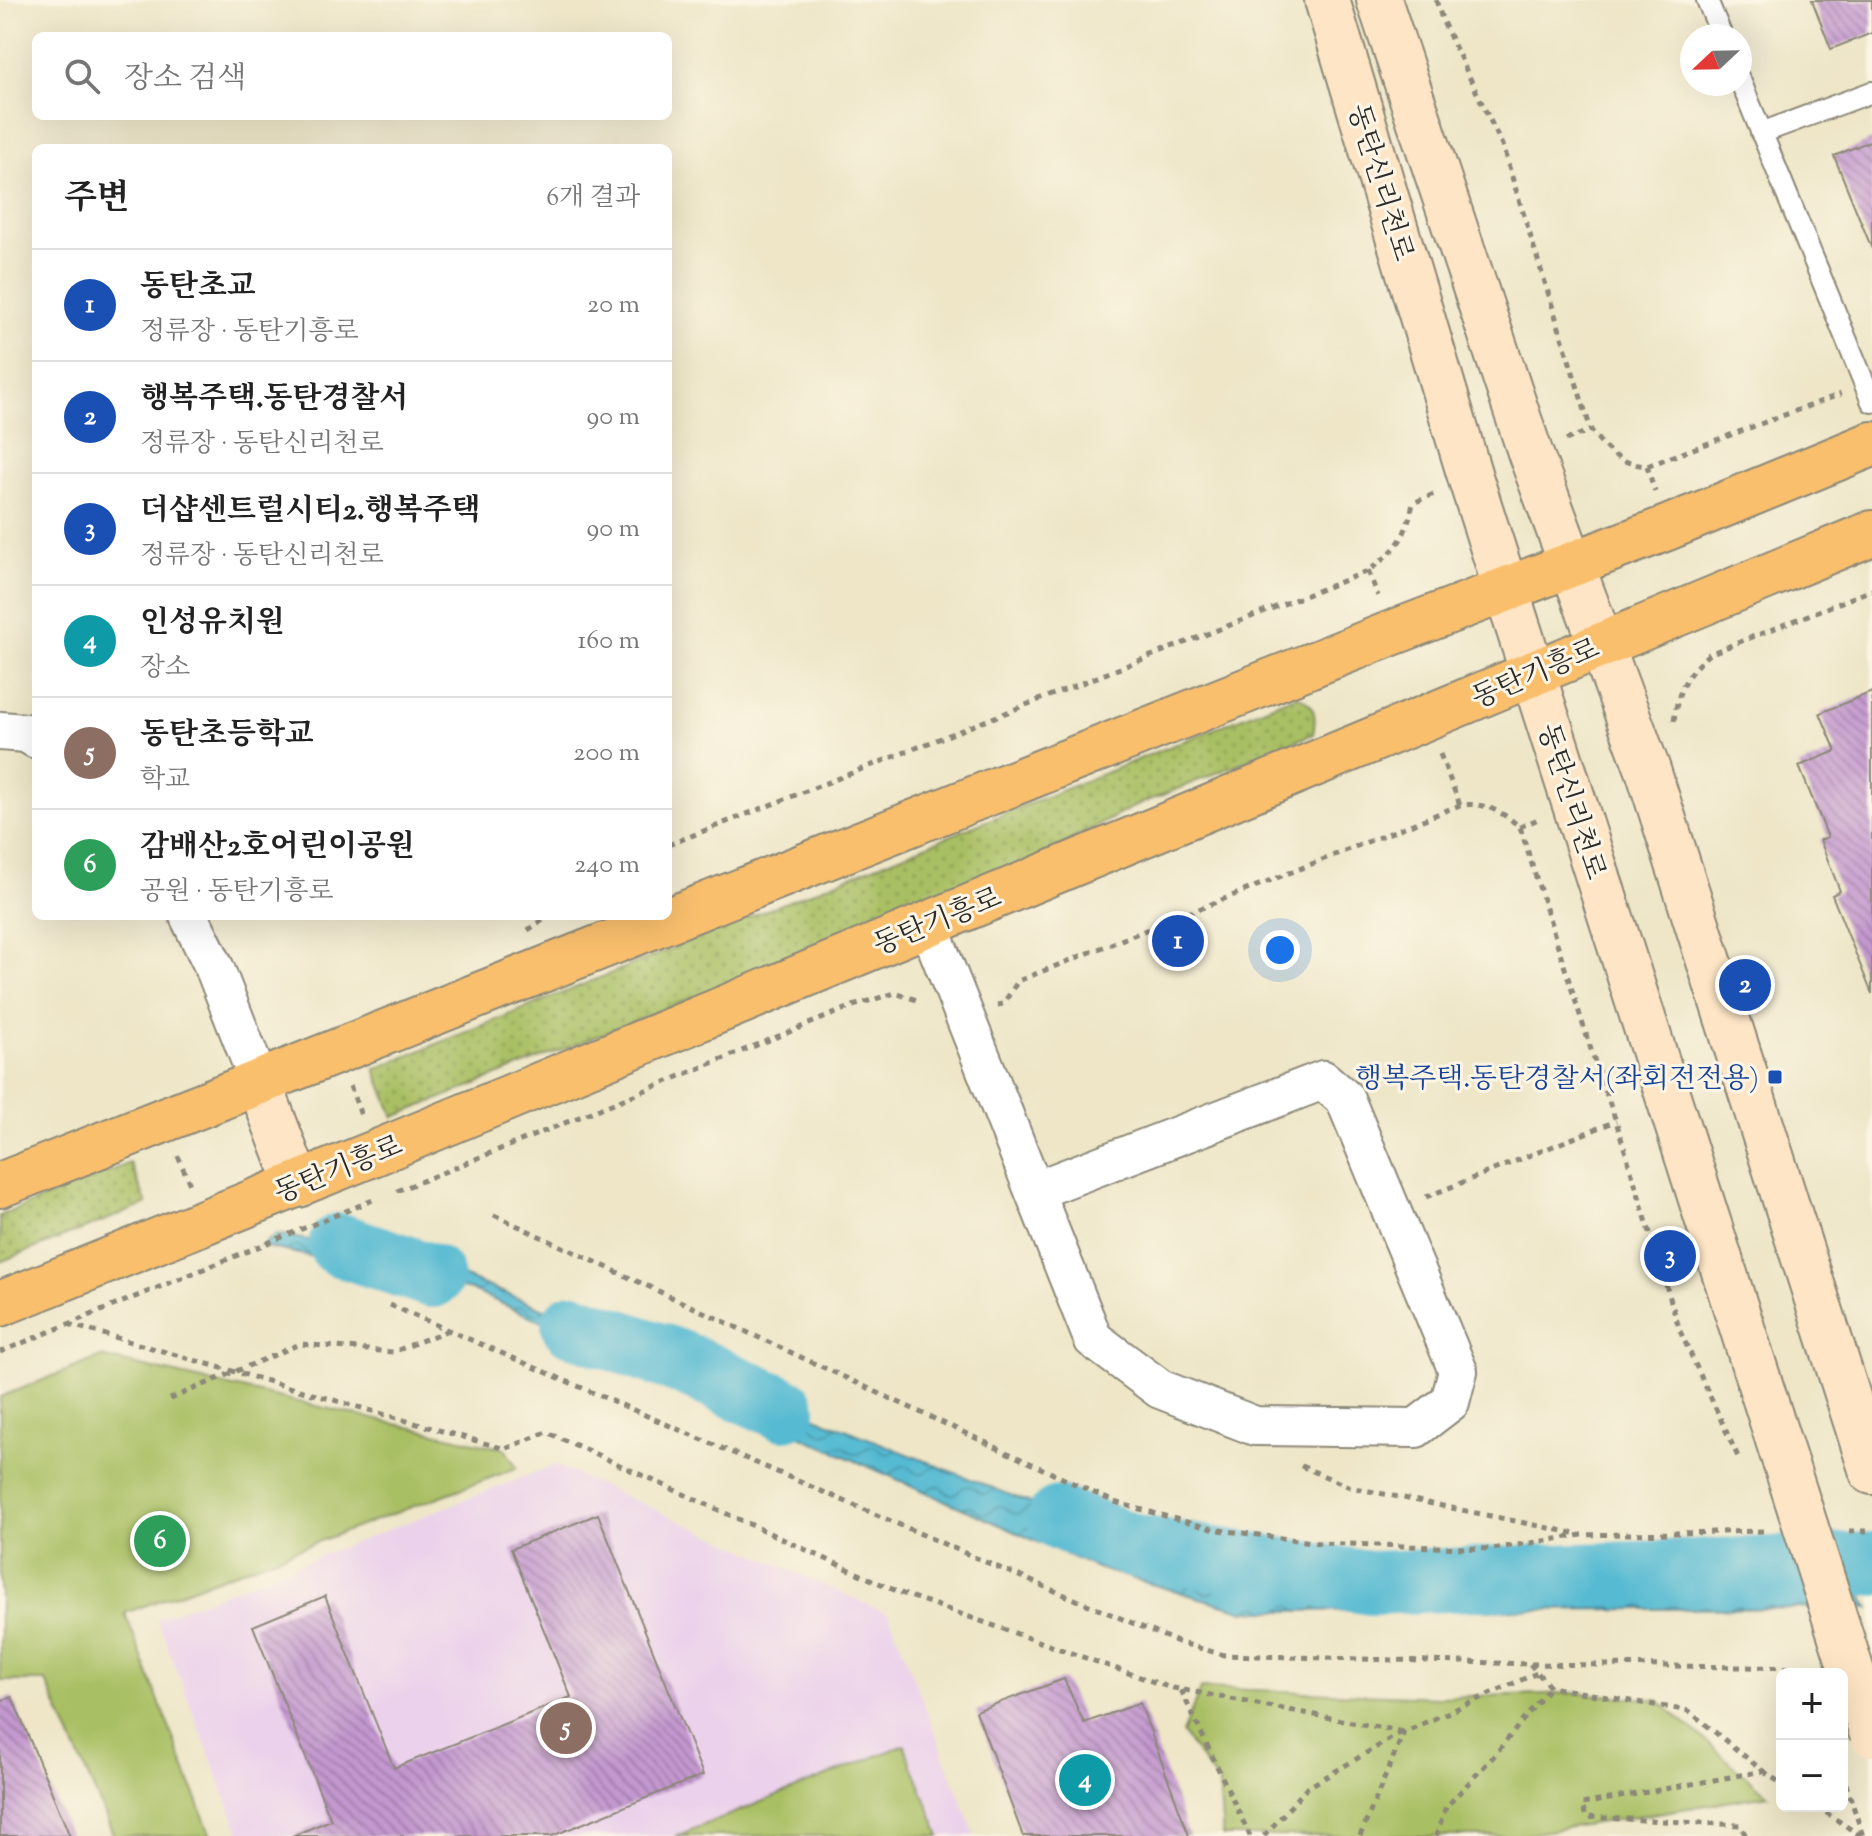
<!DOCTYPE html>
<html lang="ko">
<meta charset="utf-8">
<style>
:root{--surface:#fff;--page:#f2f2f2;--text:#222;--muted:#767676;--line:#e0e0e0;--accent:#b5179e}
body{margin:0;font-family:"Sorts Mill Goudy","Noto Serif KR",serif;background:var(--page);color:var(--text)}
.controls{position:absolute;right:24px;bottom:24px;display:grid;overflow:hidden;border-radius:12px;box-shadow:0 8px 32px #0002}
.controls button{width:72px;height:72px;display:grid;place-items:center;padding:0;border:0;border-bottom:2px solid var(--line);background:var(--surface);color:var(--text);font:40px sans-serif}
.compass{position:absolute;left:1680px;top:24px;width:72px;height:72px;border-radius:50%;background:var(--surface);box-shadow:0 8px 32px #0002;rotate:248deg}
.you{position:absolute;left:1280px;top:950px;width:28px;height:28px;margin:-20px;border:6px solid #fff;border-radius:50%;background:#1a73e8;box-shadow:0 0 0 12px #1a73e833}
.badge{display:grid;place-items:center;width:52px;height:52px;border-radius:50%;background:var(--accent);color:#fff;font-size:26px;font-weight:700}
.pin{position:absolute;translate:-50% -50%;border:4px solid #fff;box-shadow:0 2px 8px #0006}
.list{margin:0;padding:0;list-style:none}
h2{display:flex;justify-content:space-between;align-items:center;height:104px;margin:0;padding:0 32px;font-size:34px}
h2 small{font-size:26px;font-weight:400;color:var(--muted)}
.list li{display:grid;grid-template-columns:52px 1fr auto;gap:24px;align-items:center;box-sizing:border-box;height:112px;padding:0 32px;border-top:2px solid var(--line)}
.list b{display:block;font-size:30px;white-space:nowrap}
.list p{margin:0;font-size:26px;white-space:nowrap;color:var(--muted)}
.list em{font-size:26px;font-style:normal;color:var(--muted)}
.icon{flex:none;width:44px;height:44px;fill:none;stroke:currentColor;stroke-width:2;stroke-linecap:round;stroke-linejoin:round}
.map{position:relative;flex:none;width:1872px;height:1836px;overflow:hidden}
.search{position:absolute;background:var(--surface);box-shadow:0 8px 32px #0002;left:32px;top:32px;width:640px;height:88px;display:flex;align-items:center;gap:20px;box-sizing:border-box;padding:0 28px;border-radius:12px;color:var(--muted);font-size:30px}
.panel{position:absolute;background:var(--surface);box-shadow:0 8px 32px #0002;left:32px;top:144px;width:640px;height:776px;border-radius:12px}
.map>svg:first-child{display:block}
.built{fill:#ebd1eb}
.grass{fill:url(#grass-dots);stroke:#6a7548;stroke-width:2}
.green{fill:#a9bf64;stroke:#6a7548;stroke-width:2}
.water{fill:url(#water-waves);stroke:#40727e;stroke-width:2}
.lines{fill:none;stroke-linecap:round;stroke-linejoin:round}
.river{stroke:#54bad2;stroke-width:64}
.building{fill:url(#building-back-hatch)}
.lane-casing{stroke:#8c8879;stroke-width:24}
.street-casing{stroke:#8c8879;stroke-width:42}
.secondary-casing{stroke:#8c8879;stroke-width:48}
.primary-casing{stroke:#8c8879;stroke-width:48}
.path{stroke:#8c8879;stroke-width:5;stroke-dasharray:6 6;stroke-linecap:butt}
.lane{stroke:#fff;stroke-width:20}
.street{stroke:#fff;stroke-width:38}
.secondary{stroke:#fde5c5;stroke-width:44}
.primary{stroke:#f9bf6d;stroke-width:44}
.secondary-bridge-casing{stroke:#8c8879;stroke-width:48;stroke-linecap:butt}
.secondary-bridge{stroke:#fde5c5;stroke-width:44}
.transit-dot{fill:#1a4fb4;stroke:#fcf5e5;stroke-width:3}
.labels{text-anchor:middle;stroke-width:6;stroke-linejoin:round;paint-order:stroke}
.street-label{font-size:28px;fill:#2b2b2b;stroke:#fcf5e5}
.transit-label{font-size:28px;fill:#164399;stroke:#fcf5e5;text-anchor:end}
</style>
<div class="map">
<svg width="1872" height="1836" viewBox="0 0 1872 1836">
<defs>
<pattern id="grass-dots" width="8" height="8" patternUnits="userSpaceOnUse" patternTransform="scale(2)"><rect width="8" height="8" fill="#a9bf64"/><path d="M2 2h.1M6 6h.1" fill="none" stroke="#8a9b53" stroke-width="1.8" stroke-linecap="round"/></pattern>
<pattern id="water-waves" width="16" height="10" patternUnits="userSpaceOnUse" patternTransform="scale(2)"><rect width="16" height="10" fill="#54bad2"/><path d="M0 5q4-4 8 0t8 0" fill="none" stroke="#4697ab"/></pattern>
<pattern id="building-back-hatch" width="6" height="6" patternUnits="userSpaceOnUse" patternTransform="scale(2)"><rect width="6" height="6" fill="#c398cf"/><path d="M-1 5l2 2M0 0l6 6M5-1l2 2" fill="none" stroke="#9f7ca8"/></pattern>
</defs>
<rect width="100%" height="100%" fill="#fcf5e5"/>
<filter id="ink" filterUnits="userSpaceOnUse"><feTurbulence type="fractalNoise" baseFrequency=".0125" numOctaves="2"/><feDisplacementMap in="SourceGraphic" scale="16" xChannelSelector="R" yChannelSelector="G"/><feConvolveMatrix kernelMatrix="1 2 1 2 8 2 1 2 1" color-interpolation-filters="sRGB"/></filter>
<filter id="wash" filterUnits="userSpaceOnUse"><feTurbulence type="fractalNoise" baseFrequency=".006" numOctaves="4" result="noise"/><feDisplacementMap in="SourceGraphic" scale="32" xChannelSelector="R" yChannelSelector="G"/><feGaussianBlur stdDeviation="1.8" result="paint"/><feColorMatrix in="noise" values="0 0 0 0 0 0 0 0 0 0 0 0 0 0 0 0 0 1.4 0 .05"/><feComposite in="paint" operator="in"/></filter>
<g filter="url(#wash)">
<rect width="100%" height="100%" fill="#eee6c7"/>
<path class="built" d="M555,1465L889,1614L975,1836H241L157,1619Z"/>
<g class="grass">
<path d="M1297,695C1315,705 1317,714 1313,734L1135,806L1020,867L394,1117L375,1069Z"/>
<path d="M130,1163L147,1204L0,1262V1216Z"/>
</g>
<g class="green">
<path d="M101,1357L505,1449L517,1468L125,1613L211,1836H114L46,1681H0V1397Z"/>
<path d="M1201,1688L1439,1697L1580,1693L1658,1700L1768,1795L1516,1836H1223L1219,1784L1182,1733Z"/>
<path d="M904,1745L940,1836H676Z"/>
</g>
<path class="water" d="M277,1234L432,1264L1271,1599L1859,1592L1869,1608L1245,1611L1099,1569L471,1290L261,1246Z"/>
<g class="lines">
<g class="river">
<path d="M340,1245L432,1276"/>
<path d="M573,1325L680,1362L784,1409"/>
<path d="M1059,1518L1133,1546L1370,1583L1872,1564"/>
</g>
</g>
<g id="blocks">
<g class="building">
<path d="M1812,0H1872V33L1831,49Z"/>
<path d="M1872,140V249L1834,156Z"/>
<path d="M1872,692V994L1832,895L1840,891L1820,840L1828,837L1799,766L1836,751L1820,713Z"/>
<path d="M598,1514L703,1775L552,1836H292L331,1820L253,1626L325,1596L394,1768L571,1697L511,1549Z"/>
<path d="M1064,1679L1084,1723L1140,1703L1189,1836H1023L976,1711Z"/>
<path d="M12,1697L70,1836H0V1701Z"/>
</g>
</g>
</g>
<g filter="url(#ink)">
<use href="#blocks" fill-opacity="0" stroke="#8c8879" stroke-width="2"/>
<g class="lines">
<defs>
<g id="lane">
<path d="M1707,0L1722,36"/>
<path d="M1740,80L1872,402"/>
<path d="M1761,133L1872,92"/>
</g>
<g id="street">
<path d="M0,731L26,733L36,739"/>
<path d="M189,916L215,969L259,1082"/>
<path d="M928,924L1093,1339L1160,1389L1255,1426L1416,1428L1450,1402L1458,1371L1345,1099L1323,1080L1034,1191"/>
</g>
<g id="secondary">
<path d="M1327,0L1471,480L1785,1462"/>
<path d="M1379,0L1531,455L1648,770L1872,1472"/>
<path d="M259,1082L298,1185"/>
</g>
<g id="primary">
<path d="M0,1185L1392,633L1667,528L1872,444"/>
<path d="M0,1304L375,1153L1872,533"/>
</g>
</defs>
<use href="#lane" class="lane-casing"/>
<use href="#street" class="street-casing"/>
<use href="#secondary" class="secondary-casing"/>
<use href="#primary" class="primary-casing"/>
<g class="path">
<path d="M1436,0L1443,22L1502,145L1591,430C1606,451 1620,464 1647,466L1841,394"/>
<path d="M1566,440L1591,430"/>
<path d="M1647,466L1655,492"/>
<path d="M1368,571L1378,596"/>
<path d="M1674,721C1678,690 1685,675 1709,654L1872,590"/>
<path d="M1440,754L1460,805"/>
<path d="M1520,827L1538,819"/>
<path d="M668,845L1368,571C1397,550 1406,538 1413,503L1434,494"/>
<path d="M528,930L549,916"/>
<path d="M997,1005L1003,1004L1018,981L1460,805C1485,802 1501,811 1520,827L1594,1059L1616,1121L1680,1331L1739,1459"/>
<path d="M350,1086L362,1118"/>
<path d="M178,1156L191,1187"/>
<path d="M397,1191L853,1006L895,993L920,1001"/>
<path d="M1426,1197L1616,1121"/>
<path d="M494,1215L1114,1502L1212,1529L1319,1543L1492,1549L1582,1535L1767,1531"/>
<path d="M390,1305L995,1566L1178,1642L1224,1655L1530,1664L1811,1668"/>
<path d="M68,1324L505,1449L547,1432L901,1593L1168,1687L1404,1732"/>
<path d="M0,1352L373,1200"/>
<path d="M170,1399L300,1344L393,1352L446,1331"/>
<path d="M1301,1466L1350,1487L1578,1534"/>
<path d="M1849,1531H1872"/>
<path d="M1530,1664L1550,1687L1689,1711L1763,1771L1582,1804L1586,1817L1740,1825L1746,1836"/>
<path d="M1181,1690L1250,1836"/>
<path d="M1763,1771L1782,1784"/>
<path d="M1842,1772L1863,1836"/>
<path d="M1816,1806L1861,1836"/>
<path d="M1264,1836L1307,1788L1402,1732"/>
<path d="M1360,1836L1404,1732L1537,1673"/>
<path d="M1436,1836L1446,1807L1493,1757L1550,1687"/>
</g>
<use href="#lane" class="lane"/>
<use href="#street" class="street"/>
<use href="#secondary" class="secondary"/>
<use href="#primary" class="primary"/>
<defs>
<path id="secondary-bridge" d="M1785,1462L1872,1734"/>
</defs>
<use href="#secondary-bridge" class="secondary-bridge-casing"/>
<use href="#secondary-bridge" class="secondary-bridge"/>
</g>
</g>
<rect class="transit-dot" x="1767" y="1069" width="16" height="16" rx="4"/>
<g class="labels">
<g class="street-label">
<text transform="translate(1382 182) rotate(73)" y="10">동탄신리천로</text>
<text transform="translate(1535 672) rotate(-23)" y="10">동탄기흥로</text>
<text transform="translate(1573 801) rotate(72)" y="10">동탄신리천로</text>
<text transform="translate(937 920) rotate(-22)" y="10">동탄기흥로</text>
<text transform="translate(338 1168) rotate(-22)" y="10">동탄기흥로</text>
</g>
<g class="transit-label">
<text x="1759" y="1087">행복주택.동탄경찰서(좌회전전용)</text>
</g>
</g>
</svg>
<div class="controls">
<button>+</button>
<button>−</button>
</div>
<svg class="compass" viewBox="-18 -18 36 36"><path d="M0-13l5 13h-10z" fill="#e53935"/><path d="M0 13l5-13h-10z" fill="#767676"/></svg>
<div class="you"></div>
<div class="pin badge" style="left:1178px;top:941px;background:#1a4fb4">1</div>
<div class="pin badge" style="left:1745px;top:985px;background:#1a4fb4">2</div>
<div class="pin badge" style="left:1670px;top:1256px;background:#1a4fb4">3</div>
<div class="pin badge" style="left:1085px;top:1780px;background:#0f9aa8">4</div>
<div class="pin badge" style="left:566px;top:1728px;background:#8d6e63">5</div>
<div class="pin badge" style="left:160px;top:1541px;background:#2e9e5b">6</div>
<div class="search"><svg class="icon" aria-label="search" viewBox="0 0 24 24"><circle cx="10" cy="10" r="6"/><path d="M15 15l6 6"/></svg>장소 검색</div>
<section class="panel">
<h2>주변<small>6개 결과</small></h2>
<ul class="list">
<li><span class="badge" style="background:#1a4fb4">1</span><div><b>동탄초교</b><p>정류장 · 동탄기흥로</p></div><em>20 m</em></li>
<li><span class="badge" style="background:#1a4fb4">2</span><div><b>행복주택.동탄경찰서</b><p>정류장 · 동탄신리천로</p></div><em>90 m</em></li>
<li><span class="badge" style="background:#1a4fb4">3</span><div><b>더샵센트럴시티2.행복주택</b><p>정류장 · 동탄신리천로</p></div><em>90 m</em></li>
<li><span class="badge" style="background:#0f9aa8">4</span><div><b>인성유치원</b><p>장소</p></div><em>160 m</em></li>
<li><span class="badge" style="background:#8d6e63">5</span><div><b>동탄초등학교</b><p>학교</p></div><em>200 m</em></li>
<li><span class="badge" style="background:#2e9e5b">6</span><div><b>감배산2호어린이공원</b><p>공원 · 동탄기흥로</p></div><em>240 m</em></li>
</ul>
</section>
</div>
